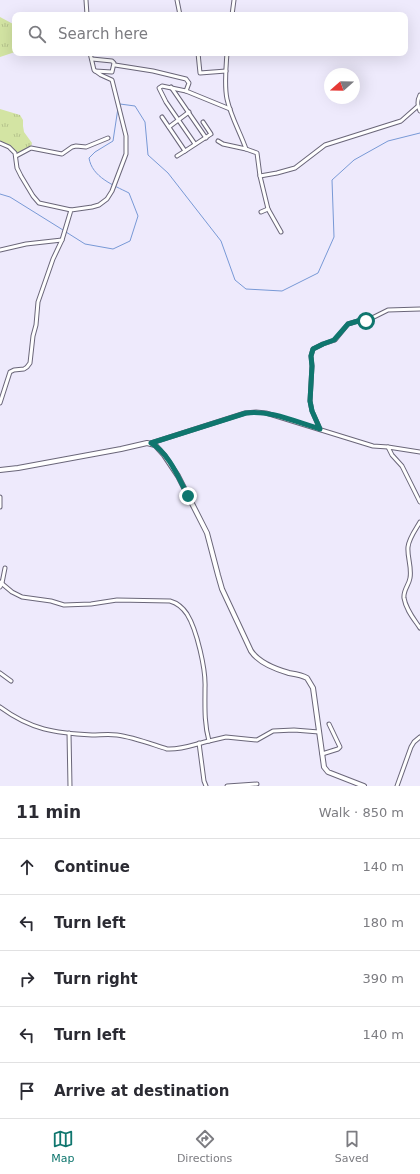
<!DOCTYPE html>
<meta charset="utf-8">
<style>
:root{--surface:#fff;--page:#f7f7f7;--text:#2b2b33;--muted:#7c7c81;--line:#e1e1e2;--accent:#0f766e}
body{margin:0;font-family:"DejaVu Sans",sans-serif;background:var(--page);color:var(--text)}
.compass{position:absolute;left:324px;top:68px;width:36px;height:36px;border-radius:50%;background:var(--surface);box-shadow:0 4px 16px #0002;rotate:250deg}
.stop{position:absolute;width:12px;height:12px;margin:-9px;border:3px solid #0f766e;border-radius:50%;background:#fff}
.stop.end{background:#0f766e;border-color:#fff;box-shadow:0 1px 4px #0008}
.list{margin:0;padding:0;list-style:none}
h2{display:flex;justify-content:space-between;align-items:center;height:52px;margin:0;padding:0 16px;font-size:17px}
h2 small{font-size:13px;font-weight:400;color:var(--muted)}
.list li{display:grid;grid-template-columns:26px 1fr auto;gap:12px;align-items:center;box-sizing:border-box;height:56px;padding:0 16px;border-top:1px solid var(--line)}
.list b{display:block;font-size:15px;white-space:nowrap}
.list em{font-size:13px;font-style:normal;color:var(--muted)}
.icon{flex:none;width:22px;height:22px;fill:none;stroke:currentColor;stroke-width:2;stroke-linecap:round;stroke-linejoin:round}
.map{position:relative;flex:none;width:420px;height:786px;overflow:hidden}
.search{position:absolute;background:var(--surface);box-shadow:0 4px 16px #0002;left:12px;right:12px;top:12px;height:44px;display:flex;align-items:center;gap:10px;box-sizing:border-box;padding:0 14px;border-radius:8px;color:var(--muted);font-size:15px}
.sheet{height:332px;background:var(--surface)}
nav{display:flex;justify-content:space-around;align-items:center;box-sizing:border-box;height:56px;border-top:1px solid var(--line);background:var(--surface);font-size:11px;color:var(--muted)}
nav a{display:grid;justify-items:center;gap:2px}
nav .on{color:var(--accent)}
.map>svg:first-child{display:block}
.grass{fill:url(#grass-tufts)}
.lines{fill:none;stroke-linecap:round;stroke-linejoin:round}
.stream{stroke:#7899d6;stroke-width:1}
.minor-casing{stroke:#6a6679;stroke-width:5}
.tertiary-casing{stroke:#6a6679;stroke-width:6}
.minor{stroke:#fff;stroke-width:3}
.tertiary{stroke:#fff;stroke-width:4}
.route{stroke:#0f766e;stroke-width:5}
</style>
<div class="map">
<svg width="420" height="786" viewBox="0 0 420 786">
<defs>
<pattern id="grass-tufts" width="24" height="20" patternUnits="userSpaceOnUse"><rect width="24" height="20" fill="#d3e4a3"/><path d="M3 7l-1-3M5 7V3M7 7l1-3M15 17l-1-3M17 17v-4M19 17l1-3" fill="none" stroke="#b5c38c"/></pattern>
</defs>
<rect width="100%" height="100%" fill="#eeeafc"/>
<g class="grass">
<path d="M0,17L15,25V52L0,57Z"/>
<path d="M0,109L20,115L23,120V126L24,132L32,143L31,146L17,153L12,147L0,142Z"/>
</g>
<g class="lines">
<g class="stream">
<path d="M120,104L135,106L145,122L148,155L168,173L221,241L235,280L246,289L282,291L318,273L334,237L332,180L354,160L388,141L420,133"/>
<path d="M0,194L10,197L63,230"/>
<path d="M66,232L85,244L113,249L130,241L138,216L129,193C113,185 92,177 89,158L95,152L113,141L118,108"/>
</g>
<defs>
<g id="minor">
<path d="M86,0L87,15"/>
<path d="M177,0L180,15"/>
<path d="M232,15L234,0"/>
<path d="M198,53L200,73L226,71"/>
<path d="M227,53C226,68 224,85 227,99C231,117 240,132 246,149L257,153L260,176L277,173L295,168L325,145L401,121L418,106"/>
<path d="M92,59L112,61L114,63L112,72L95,71"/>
<path d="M115,65L153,71L186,79L189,83L186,91L230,109"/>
<path d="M171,87L206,138"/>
<path d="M186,91L162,86L159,88L166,102L195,144"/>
<path d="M420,95C417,101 417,105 420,111"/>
<path d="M162,117L185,151L211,134L203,122"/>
<path d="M169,127L189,112"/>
<path d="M218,141L223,144L246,149"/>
<path d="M0,143L9,147L15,153L17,168L21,176L33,196L39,203L71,210"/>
<path d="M16,156L31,148L62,154L72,147L76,146L86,147L108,138"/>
<path d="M177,156L185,151"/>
<path d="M260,176L268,209L281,232"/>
<path d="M261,212L268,209"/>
<path d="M0,250L26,244L62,240"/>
<path d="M0,403L10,372L14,370L24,369L27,367L30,363L33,336L36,325L38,302L53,259L62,240L71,210L92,207L99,205L107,199L112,191L126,154V136L112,80L101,75L94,70L90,53"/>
<path d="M320,429L312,411L310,401L312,366L311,356L313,349L323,344L335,340L348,324L358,321H366L388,310L420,309"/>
<path d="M151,443L245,413L256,412L266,413L373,446L388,447"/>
<path d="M420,452L388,447L392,455L402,466L420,502"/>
<path d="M0,497V507"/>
<path d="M420,522C416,529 409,538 408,547C407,557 412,567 410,578C409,585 403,590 404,598C406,610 414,619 420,628"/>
<path d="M0,582L12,592L22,597L51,601L64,605L91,604L117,600L170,601C177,603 183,608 187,614C197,630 206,670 205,688C205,706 204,723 209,741L226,737L257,740L273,731L294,730L319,732"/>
<path d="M0,587L2,583L5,568"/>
<path d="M0,673L11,681"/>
<path d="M0,707C31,730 55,733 92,735C100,735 108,734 117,735C133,737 151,744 167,749C182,750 195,744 209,741"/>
<path d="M69,733L70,786"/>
<path d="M199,743L204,781L206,786"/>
<path d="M322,754L338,749L340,747L329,724"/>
<path d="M227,786L257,784"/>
<path d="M397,786L411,747L414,742L420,737"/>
</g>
<path id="tertiary" d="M0,470L18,468L121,449L147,443L155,445L164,455L178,476L207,533L218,575L222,589L251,651C259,663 275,669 289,673C295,674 302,675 307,678L313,688L324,767L328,772L364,786"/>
</defs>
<use href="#minor" class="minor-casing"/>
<use href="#tertiary" class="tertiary-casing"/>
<use href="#minor" class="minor"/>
<use href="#tertiary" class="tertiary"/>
</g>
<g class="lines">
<path class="route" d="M188,496C179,479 169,453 151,443L246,413C271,410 296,422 320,429L312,411L310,401L312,366L311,356L313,349L323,344L334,340L348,324L358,321H366"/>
</g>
</svg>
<svg class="compass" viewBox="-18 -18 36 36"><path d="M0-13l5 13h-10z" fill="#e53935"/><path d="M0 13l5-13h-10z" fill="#7c7c81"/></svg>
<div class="stop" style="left:366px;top:321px"></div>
<div class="stop end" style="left:188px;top:496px"></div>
<div class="search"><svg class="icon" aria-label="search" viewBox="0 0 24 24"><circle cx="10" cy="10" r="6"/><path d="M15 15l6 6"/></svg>Search here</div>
</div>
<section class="sheet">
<h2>11 min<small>Walk · 850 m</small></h2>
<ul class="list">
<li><svg class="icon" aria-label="ahead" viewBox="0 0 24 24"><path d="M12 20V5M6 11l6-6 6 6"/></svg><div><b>Continue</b></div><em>140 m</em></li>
<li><svg class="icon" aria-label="left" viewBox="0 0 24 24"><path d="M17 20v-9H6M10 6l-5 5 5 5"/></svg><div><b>Turn left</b></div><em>180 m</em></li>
<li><svg class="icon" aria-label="right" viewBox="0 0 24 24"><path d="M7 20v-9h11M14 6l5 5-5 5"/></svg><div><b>Turn right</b></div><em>390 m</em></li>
<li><svg class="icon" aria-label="left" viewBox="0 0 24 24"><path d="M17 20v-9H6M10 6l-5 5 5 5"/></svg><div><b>Turn left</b></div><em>140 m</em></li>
<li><svg class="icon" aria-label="arrive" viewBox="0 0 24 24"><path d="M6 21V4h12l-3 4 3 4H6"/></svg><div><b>Arrive at destination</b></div></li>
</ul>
</section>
<nav>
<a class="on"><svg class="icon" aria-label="map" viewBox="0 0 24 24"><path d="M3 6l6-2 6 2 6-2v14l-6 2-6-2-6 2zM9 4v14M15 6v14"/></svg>Map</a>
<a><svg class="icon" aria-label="directions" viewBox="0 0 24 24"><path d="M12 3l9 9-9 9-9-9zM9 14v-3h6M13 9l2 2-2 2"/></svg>Directions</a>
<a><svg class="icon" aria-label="saved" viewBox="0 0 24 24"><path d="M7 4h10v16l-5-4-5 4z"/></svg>Saved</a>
</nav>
